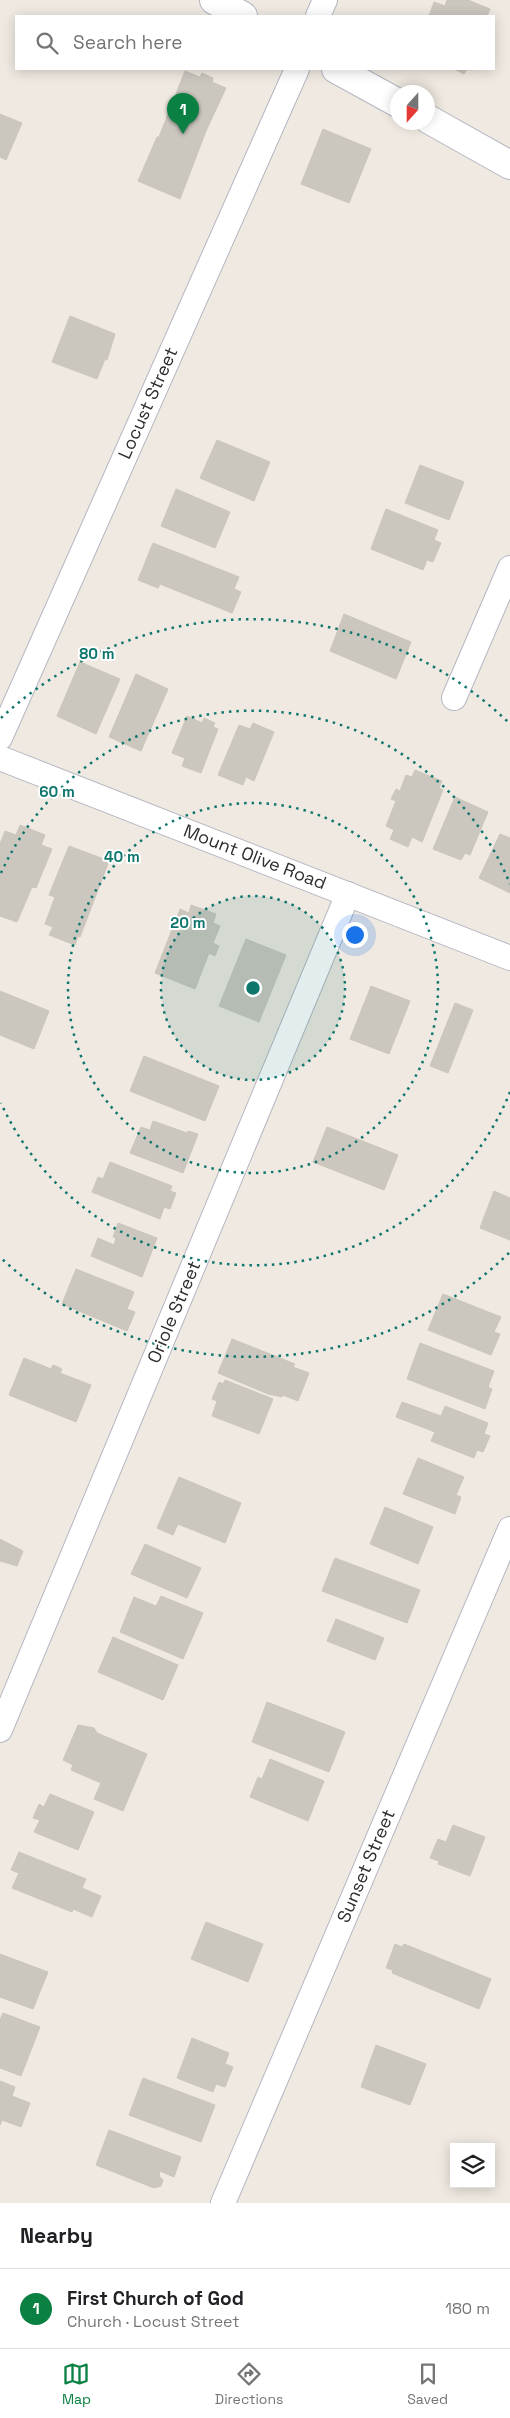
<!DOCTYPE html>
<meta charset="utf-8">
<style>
:root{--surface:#fff;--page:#f6f6f6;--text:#202124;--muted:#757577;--line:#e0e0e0;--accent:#0b8043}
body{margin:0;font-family:"Space Grotesk",sans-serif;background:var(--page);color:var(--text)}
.controls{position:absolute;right:15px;bottom:15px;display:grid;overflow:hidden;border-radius:0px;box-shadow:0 2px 12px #0003}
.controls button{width:45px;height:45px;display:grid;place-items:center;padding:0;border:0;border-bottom:1px solid var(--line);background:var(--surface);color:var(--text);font:25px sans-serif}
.compass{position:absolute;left:390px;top:85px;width:45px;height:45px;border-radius:50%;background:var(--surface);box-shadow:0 2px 12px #0003;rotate:201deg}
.you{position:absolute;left:354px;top:934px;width:18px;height:18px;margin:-12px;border:4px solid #fff;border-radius:50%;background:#1a73e8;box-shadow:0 0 0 8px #1a73e833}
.badge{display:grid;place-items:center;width:32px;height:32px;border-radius:50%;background:var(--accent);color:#fff;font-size:16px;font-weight:700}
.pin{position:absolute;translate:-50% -41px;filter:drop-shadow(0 1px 2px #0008)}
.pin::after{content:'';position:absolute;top:26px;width:18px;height:15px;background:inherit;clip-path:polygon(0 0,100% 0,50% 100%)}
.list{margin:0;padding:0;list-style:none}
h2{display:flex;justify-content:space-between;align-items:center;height:65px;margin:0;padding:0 20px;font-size:21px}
h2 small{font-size:16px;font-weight:400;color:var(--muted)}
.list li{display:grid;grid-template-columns:32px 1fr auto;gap:15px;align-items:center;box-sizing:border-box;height:80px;padding:0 20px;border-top:1px solid var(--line)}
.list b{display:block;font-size:19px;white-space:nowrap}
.list p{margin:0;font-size:16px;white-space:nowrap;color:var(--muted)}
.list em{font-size:16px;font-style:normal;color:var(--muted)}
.icon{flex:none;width:28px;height:28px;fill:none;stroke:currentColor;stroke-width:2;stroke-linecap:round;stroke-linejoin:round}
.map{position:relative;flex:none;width:510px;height:2203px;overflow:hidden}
.search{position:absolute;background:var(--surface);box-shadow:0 2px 12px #0003;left:15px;right:15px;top:15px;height:55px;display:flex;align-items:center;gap:12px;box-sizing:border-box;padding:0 18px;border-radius:0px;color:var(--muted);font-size:19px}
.sheet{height:145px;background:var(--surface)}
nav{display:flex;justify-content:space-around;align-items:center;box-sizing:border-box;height:70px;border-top:1px solid var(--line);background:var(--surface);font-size:14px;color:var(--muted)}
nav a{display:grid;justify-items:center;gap:2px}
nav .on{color:var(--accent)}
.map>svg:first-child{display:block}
.building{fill:#cbc7bf;stroke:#cbc5ba}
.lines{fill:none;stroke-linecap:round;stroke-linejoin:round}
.minor-casing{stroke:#b4b7c1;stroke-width:26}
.secondary-casing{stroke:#b4b7c1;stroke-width:30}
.minor{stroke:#fff;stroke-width:24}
.secondary{stroke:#fff;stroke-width:28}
.ring{fill:none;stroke:#0f766e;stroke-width:2.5;stroke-dasharray:2.5 5}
.labels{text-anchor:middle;stroke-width:4;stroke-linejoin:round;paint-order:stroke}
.street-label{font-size:18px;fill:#2e2e2e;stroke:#fff}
.centre{fill:#0f766e;stroke:#fff;stroke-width:2.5}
.ring-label{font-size:15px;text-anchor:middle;font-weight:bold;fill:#0f766e;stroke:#fff;stroke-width:4;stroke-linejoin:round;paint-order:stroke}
</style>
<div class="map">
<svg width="510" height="2203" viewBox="0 0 510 2203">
<rect width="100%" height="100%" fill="#efe9e1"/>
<g class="building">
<path d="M447,0H468L490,9L487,16H429L434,2L445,6Z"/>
<path d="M454,69H467L464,74Z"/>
<path d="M185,71L200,77L202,73L213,78L212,82L226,88L206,131L180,199L138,181L157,137H159Z"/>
<path d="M0,114L22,123L6,160L0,157Z"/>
<path d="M323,129L371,149L349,203L301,184Z"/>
<path d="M70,316L115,334L107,360L105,359L97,379L52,362Z"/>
<path d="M217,440L270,462L254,501L200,478Z"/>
<path d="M420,465L464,482L449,520L405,503Z"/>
<path d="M176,489L230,512L215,548L161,526Z"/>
<path d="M386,509L438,530L434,540L441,543L433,562L427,560L423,570L371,549Z"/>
<path d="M153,543L239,577L234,589L241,592L232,613L160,584L158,588L138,580Z"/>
<path d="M344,614L411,642L396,679L330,651Z"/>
<path d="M80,662L120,679L96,734L57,716Z"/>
<path d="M136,674L168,689L141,751L109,737Z"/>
<path d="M187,716L202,723L204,718L215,723L213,727L218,729L201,773L182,766L185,758L172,753Z"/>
<path d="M253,723L274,732L254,781L246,777L243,785L218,775L239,725L250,729Z"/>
<path d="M415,770L442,781L439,788L443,790L422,842L412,837L408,847L390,839L394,830L386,826L396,801L391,799L396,789L400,791L406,775L412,777Z"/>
<path d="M455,797L488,812L470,855L465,853L461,860L433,849Z"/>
<path d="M20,825L45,835L41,845L52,849L36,888L32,887L17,922L0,916V844L5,831L16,835Z"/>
<path d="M500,834L510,838V893L479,878Z"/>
<path d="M69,846L109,861L80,937L78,936L75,945L49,935L53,927L45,924L55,897L49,895Z"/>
<path d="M191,905L216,914L213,923L220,926L213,943L219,946L215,956L209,953L195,989L155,973L180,909L189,913Z"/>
<path d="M246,939L286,955L259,1022L219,1006Z"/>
<path d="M371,986L410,1001L389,1054L350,1039Z"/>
<path d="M0,991L49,1011L34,1049L0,1035Z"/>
<path d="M455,1003L473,1010L448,1073L430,1066Z"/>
<path d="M144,1056L219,1086L205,1121L130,1091Z"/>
<path d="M153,1121L187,1133L188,1131L198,1134L183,1173L130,1153L141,1127L150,1130Z"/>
<path d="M327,1127L398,1155L384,1190L313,1162Z"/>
<path d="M110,1162L172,1186L170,1191L176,1193L170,1209L164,1207L160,1219L92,1192L98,1177L103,1179Z"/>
<path d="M494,1191L510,1198V1240L480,1228Z"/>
<path d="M118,1223L157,1238L142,1277L91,1256L98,1238L114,1245L116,1238L113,1237Z"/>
<path d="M76,1269L134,1292L127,1309L135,1312L127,1331L62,1304Z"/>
<path d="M443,1294L501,1317L494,1332L500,1334L491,1355L428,1330Z"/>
<path d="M232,1339L295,1364L293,1367L309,1373L298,1401L283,1395L282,1397L268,1394L218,1373Z"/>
<path d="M420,1343L494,1371L488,1387L492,1389L485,1409L407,1379Z"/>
<path d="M24,1358L51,1369L53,1365L62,1369L60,1373L91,1385L76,1422L9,1395Z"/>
<path d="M225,1380L273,1399L259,1434L212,1416L217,1401L212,1399L219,1382L223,1384Z"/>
<path d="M402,1402L441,1416L445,1406L488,1423L484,1434L490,1436L483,1452L477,1450L474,1458L431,1441L435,1432L396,1417Z"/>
<path d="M418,1458L464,1477L456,1495L461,1497L455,1514L403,1494Z"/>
<path d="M179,1477L241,1503L225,1543L178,1524L173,1535L157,1528Z"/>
<path d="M385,1507L433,1527L418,1564L370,1544Z"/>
<path d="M0,1539L23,1551L17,1566L0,1561Z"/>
<path d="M145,1544L201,1568L187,1598L131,1574Z"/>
<path d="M335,1558L420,1590L407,1623L322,1591Z"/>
<path d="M161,1596L203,1613L183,1659L120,1632L134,1597L156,1606Z"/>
<path d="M336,1619L384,1638L375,1660L327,1641Z"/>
<path d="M113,1637L178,1665L163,1700L98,1672Z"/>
<path d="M267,1702L345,1732L329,1772L252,1742Z"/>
<path d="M78,1725L94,1728L97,1733L147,1754L123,1811L94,1799L101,1783L71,1770L73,1765L63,1760Z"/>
<path d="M270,1759L324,1781L308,1821L250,1797L258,1777L262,1779Z"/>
<path d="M50,1794L94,1812L78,1850L34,1832L40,1820L33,1818L39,1804L44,1807Z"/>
<path d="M453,1825L485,1837L470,1876L438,1864L439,1861L430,1858L438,1839L446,1842Z"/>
<path d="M19,1852L86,1879L82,1888L101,1896L92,1917L73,1909L72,1912L12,1888L19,1873L11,1870Z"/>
<path d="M206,1922L263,1944L248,1982L191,1959Z"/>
<path d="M395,1944L402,1947L404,1944L491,1979L479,2009L392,1973L393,1970L386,1968Z"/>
<path d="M0,1954L48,1972L33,2009L0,1997Z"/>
<path d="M3,2013L40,2027L21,2076L0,2068V2020Z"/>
<path d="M192,2038L229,2053L225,2064L233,2067L225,2087L216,2084L213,2092L177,2078Z"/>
<path d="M376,2045L426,2064L410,2105L361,2087Z"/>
<path d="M143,2078L215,2105L201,2142L129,2115Z"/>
<path d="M0,2081L15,2087L12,2096L30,2103L21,2127L2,2120L0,2125Z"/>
<path d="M109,2130L181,2157L174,2177L160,2171L159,2176L163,2180L161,2186L154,2188L96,2165Z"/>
</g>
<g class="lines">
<defs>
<g id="minor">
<path d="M318,16L325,0"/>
<path d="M454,698L510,568"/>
<path d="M0,738L297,69"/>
<path d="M0,758L510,958"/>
<path d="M0,1730L348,894"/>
<path d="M223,2203L510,1529"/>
</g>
<g id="secondary">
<path d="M214,0L243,16"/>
<path d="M336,69L398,103"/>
<path d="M428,119L510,165"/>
</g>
</defs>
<use href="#minor" class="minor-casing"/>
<use href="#secondary" class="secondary-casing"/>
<use href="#minor" class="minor"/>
<use href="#secondary" class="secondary"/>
</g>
<circle cx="253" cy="988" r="92" fill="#0f766e" fill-opacity=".12"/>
<g class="ring">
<circle cx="253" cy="988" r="92"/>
<circle cx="253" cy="988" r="185"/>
<path d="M510 1092A277 277 0 0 1 1 1103M1 873A277 277 0 0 1 510 884"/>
<path d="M509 1253A369 369 0 0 1 1 1258M1 718A369 369 0 0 1 509 723"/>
</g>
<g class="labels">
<g class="street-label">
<text transform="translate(148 403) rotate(-66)" y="6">Locust Street</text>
<text transform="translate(255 857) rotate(21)" y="6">Mount Olive Road</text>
<text transform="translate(174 1312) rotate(-67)" y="6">Oriole Street</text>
<text transform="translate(366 1866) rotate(-67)" y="6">Sunset Street</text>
</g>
</g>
<circle cx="253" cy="988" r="8" class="centre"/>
<g class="ring-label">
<text x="97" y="659">80 m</text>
<text x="57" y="797">60 m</text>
<text x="122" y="862">40 m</text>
<text x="188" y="928">20 m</text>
</g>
</svg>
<div class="controls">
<button><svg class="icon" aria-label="layers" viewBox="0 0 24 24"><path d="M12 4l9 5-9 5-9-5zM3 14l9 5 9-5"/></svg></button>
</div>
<svg class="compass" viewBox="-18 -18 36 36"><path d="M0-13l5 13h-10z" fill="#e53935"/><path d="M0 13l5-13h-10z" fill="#757577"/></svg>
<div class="you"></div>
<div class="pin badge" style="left:183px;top:134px">1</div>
<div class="search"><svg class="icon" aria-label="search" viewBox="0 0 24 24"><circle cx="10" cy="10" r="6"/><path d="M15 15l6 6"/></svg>Search here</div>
</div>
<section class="sheet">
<h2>Nearby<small></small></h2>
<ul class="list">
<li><span class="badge">1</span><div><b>First Church of God</b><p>Church · Locust Street</p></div><em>180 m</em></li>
</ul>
</section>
<nav>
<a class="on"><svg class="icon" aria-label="map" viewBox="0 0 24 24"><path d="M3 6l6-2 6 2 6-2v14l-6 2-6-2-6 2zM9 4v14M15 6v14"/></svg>Map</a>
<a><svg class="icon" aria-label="directions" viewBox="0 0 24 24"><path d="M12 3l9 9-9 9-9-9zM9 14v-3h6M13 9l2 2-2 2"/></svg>Directions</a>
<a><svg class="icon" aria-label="saved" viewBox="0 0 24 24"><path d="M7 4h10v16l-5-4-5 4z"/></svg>Saved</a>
</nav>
